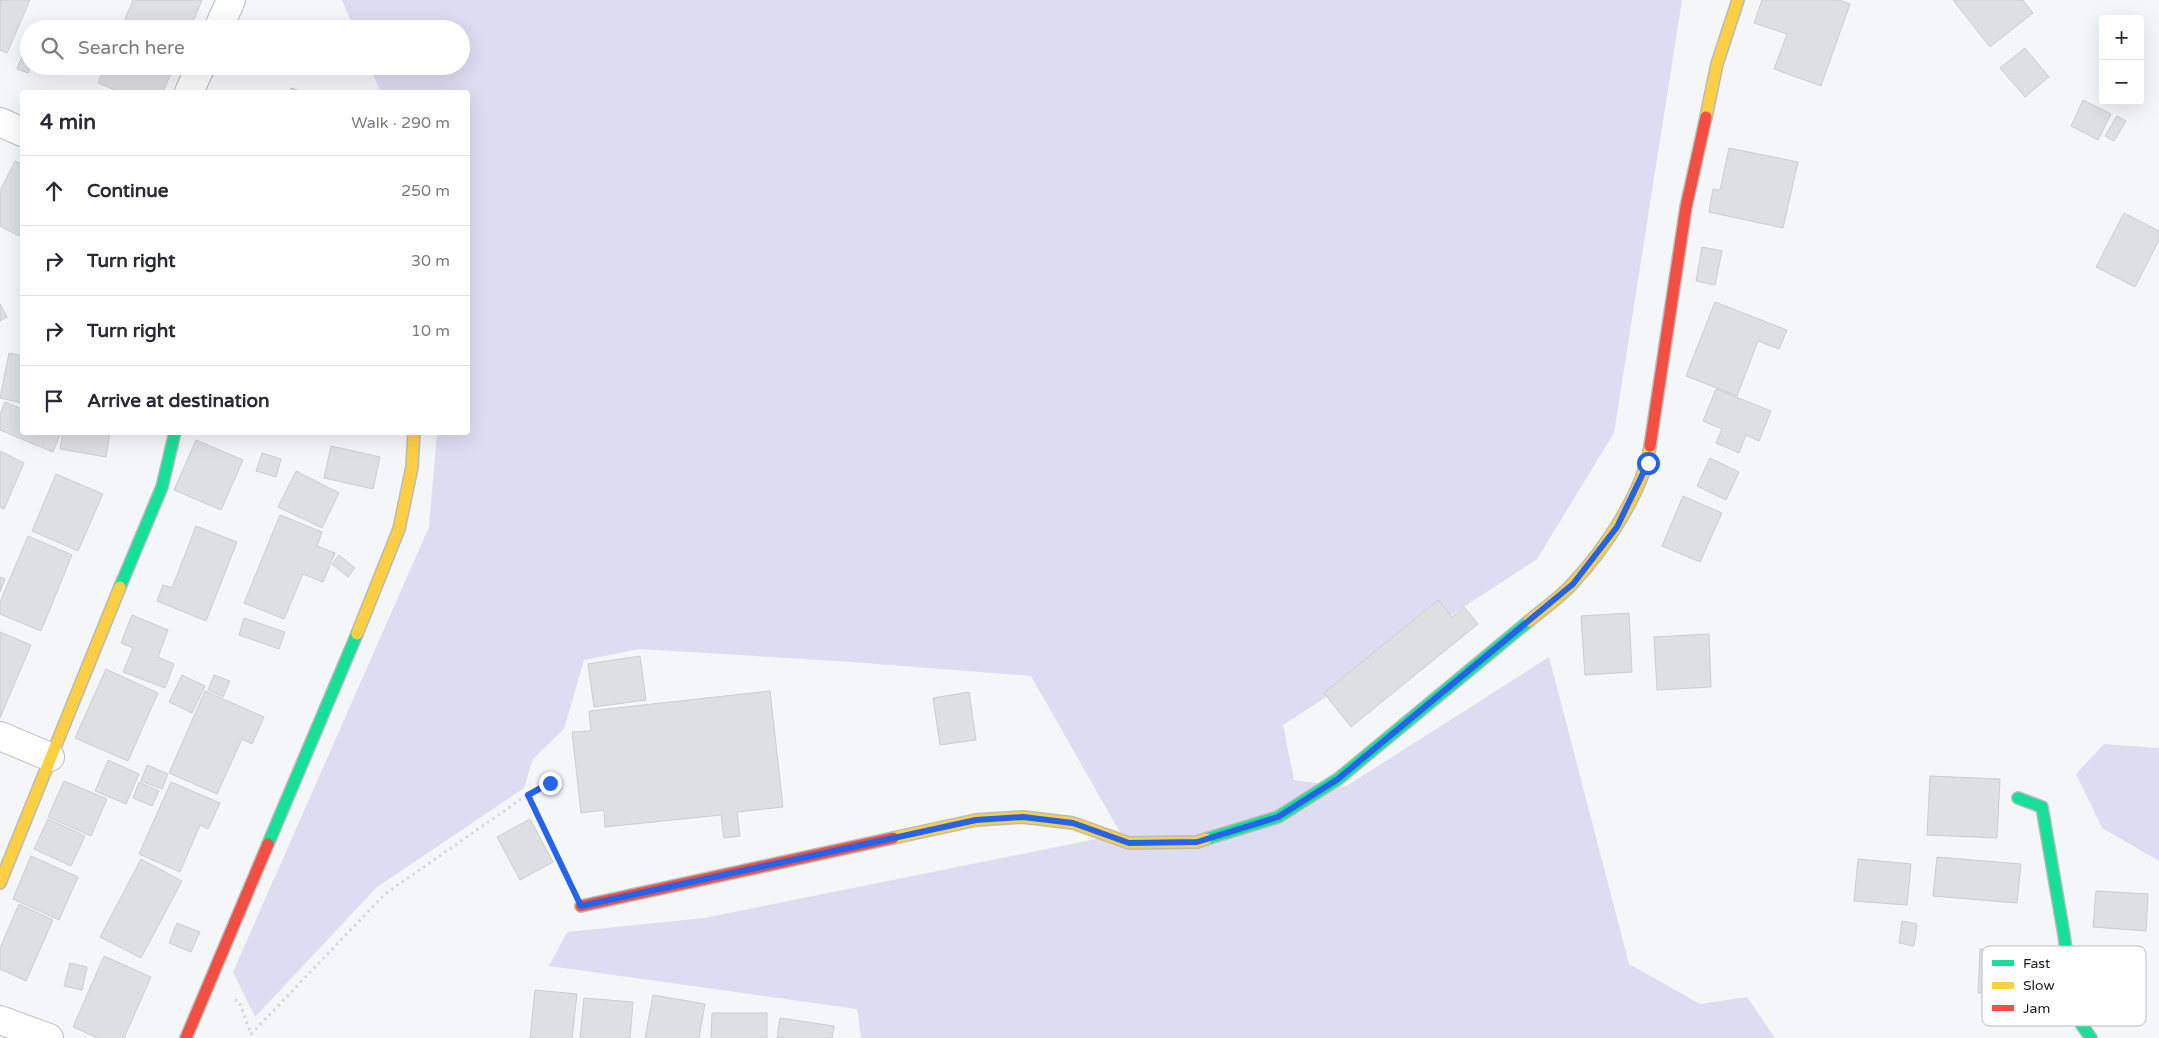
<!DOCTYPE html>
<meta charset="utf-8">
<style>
:root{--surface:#fff;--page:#f2f2f3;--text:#2b2b33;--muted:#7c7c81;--line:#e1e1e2}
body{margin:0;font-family:"Varela Round",sans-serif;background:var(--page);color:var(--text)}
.controls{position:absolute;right:15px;top:15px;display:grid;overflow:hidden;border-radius:5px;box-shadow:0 5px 20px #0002}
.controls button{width:45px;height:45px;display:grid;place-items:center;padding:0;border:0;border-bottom:1px solid var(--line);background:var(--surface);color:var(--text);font:25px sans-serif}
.stop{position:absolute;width:15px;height:15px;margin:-11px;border:4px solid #2563eb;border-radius:50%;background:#fff}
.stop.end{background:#2563eb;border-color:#fff;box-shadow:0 1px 5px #0008}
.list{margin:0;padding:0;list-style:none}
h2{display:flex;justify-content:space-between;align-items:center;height:65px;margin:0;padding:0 20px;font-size:21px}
h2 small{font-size:16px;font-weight:400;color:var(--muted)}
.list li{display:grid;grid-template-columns:32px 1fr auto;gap:15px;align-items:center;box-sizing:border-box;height:70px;padding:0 20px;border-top:1px solid var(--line)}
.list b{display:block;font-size:19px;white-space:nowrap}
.list em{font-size:16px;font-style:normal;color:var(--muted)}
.icon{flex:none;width:28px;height:28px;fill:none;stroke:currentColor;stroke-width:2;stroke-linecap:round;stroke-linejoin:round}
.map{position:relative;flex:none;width:2159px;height:1038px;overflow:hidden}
.search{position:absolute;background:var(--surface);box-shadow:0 5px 20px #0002;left:20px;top:20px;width:450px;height:55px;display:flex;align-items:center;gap:12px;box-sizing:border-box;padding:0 18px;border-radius:28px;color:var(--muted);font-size:19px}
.panel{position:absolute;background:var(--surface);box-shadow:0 5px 20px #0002;left:20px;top:90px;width:450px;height:345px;border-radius:5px}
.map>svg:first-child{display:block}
.green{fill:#dedcf1}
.building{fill:#dedfe1;stroke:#cbccce}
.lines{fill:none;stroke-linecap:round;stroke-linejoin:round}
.street-casing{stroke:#b8babb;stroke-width:30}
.fast-casing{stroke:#b8babb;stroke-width:14}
.slow-casing{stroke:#b8babb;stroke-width:14}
.jam-casing{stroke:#b8babb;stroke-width:14}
.path{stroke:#d7d7d8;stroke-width:3;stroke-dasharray:2.5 4;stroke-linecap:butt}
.street{stroke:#fefefe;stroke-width:28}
.fast{stroke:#16e098;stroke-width:11}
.slow{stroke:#ffcf43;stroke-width:11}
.jam{stroke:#f24e42;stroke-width:11}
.route{stroke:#2563eb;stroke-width:6}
.key{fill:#fff;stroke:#bcbdbd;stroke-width:1}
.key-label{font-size:14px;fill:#212223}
</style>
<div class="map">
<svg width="2159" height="1038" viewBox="0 0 2159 1038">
<rect width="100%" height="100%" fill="#f5f6f8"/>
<g class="green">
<path d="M342,0H1682L1614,433L1537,559L1283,725L1294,780L1345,787L1549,657L1629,964L1700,1004L1747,997L1775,1038H861L857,1009L549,966L567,932L704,918L1121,834L1031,676L852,662L640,649L584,660L564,729L533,759L524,788L377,887L255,1017L233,972L429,527L437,433L468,432V92H381L369,66H461V29H354Z"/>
<path d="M2104,744L2159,748V861L2102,828L2076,774Z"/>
</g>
<g class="building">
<path d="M0,0H30L7,53L0,50Z"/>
<path d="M133,0H202L190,29H121Z"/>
<path d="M1762,0H1839L1850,4L1821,86L1774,69L1787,34L1754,23Z"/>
<path d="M1953,0H2023L2033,13L1990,47Z"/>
<path d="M29,39V66H30L28,73L17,69Z"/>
<path d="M2025,48L2049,77L2025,97L2000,68Z"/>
<path d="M106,66H174L163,92H120L98,83Z"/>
<path d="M291,88L303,92H289Z"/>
<path d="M2083,100L2111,114L2098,140L2071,126Z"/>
<path d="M2117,116L2126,121L2114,141L2105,136Z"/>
<path d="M1729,148L1798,162L1783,228L1709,212L1713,189L1720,190Z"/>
<path d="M15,161L22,164V229L19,236L0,226V191Z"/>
<path d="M2124,213L2159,231V240L2135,287L2096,267Z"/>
<path d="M1702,247L1722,251L1715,285L1696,281Z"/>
<path d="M1715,302L1787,330L1779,349L1758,341L1737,396L1686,376Z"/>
<path d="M0,304L7,317L0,321Z"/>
<path d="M9,353L22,356V403L0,398Z"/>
<path d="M1716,389L1771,411L1759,441L1746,435L1739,453L1716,443L1722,429L1703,421Z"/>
<path d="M5,402L22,409V432H61L53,452L0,430V414Z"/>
<path d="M63,432H110L106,457L60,449Z"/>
<path d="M196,440L243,460L221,510L174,490Z"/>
<path d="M331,446L380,457L373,489L324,478Z"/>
<path d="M0,451L24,463L4,509L0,507Z"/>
<path d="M262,453L281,459L276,477L256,471Z"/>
<path d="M1710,458L1739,472L1726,500L1697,486Z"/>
<path d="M296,471L339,493L322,528L278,507Z"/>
<path d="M56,474L103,494L78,551L32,531Z"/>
<path d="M1683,496L1722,513L1700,562L1662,546Z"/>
<path d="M280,515L322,532L317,546L335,553L323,582L303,574L284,619L244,603Z"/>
<path d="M196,526L237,542L206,621L157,601L163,585L172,588Z"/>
<path d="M28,536L72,555L41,631L0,614V602Z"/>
<path d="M339,555L355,568L348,577L332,564Z"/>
<path d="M0,577L5,579L0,592Z"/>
<path d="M1438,600L1452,617L1464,607L1478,624L1351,727L1324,693Z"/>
<path d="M1629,613L1632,672L1585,675L1581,616Z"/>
<path d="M132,615L168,630L158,657L174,664L165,688L123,672L133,648L121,643Z"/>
<path d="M244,618L285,632L279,649L239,635Z"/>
<path d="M0,632L31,645L0,718Z"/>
<path d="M1709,634L1711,687L1657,690L1654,637Z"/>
<path d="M640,656L646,700L594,707L588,664Z"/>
<path d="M106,669L158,693L128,761L75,738Z"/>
<path d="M182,675L205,686L192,713L169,702Z"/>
<path d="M214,675L230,681L223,697L208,690Z"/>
<path d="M205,691L264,717L252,744L242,739L217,794L169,773Z"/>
<path d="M770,691L783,807L737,812L740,836L724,838L721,815L605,827L604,810L581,813L572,732L591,731L589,711Z"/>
<path d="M969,692L976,740L940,745L933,698Z"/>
<path d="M108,760L139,774L126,804L95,791Z"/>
<path d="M147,765L168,774L162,789L141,781Z"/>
<path d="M1930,776L2000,779L1997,838L1927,835Z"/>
<path d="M64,781L107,799L91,836L48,817Z"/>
<path d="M139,782L159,791L152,806L133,798Z"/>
<path d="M171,782L220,803L208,829L200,825L180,872L139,854Z"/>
<path d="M48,819L85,836L71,866L34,849Z"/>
<path d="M530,819L553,862L520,880L497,837Z"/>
<path d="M31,856L78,877L59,920L13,899Z"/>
<path d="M1937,857L2021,864L2017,903L1933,896Z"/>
<path d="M141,859L182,881L141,958L100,937Z"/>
<path d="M1858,859L1911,864L1907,905L1854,901Z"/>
<path d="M2096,891L2148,894L2146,931L2093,927Z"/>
<path d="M19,904L53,920L26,981L0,969V948Z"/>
<path d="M1902,921L1917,924L1914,946L1899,943Z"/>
<path d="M177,923L200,932L191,952L169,943Z"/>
<path d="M1980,949L2033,951L2032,994L1978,993Z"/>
<path d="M104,956L151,977L124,1038H98L73,1027Z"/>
<path d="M70,963L87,967L82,990L64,986Z"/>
<path d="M535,990L577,994L572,1038H530Z"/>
<path d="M653,995L705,1004L699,1038H645Z"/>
<path d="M584,998L633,1002L630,1038H580Z"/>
<path d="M712,1013H767V1038H711Z"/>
<path d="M780,1018L834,1026L832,1038H777Z"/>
</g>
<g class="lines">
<defs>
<g id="street">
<path d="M218,29L231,0"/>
<path d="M189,92L201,66"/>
<path d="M0,122L22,132"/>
<path d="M0,736L50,757"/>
<path d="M0,1020L49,1038"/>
</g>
<g id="fast">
<path d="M120,587L162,487L175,432"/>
<path d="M2018,798L2042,807L2064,935L2075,1015L2091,1038"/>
<path d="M1206,839L1278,817L1338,779L1529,621"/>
<path d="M268,844L357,634"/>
</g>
<g id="slow">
<path d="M1706,117L1717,64L1738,0"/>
<path d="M1529,621C1543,609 1561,597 1573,583C1604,550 1644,491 1650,446"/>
<path d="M357,634L399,529L412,467L414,432"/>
<path d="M893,838L976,820L1023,817L1073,823L1129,843L1197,842L1206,839"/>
<path d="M0,883L120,587"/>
</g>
<g id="jam">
<path d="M1650,446L1686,207L1706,117"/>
<path d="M581,906L893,838"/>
<path d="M186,1038L268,844"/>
</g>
</defs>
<use href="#street" class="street-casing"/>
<use href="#fast" class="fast-casing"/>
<use href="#slow" class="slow-casing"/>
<use href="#jam" class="jam-casing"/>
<g class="path">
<path d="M527,795L569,880"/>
<path d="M235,1000L239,1001L251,1034L385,894L527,795L550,783"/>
</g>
<use href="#street" class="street"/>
<use href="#fast" class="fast"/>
<use href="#slow" class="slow"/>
<use href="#jam" class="jam"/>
</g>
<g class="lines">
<path class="route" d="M550,783L528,795L581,906L976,820L1023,817L1073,823L1129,843L1197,842L1278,817L1338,779L1573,584L1617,527L1648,463"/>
</g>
<rect x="1982" y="946" width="164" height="80" rx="8" class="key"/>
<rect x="1992" y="960" width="22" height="6" fill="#16e098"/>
<rect x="1992" y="982" width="22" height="7" fill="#ffcf43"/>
<rect x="1992" y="1005" width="22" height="6" fill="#f24e42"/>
<g class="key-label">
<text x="2023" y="968">Fast</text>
<text x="2023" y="990">Slow</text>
<text x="2023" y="1013">Jam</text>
</g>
</svg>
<div class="controls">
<button>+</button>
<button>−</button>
</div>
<div class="stop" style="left:1648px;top:463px"></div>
<div class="stop end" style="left:550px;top:783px"></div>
<div class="search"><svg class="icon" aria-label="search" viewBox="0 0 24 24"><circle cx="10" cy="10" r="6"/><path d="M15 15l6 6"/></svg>Search here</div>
<section class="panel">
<h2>4 min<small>Walk · 290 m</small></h2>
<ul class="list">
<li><svg class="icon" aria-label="ahead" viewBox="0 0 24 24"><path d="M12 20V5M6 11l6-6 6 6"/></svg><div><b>Continue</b></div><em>250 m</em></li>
<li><svg class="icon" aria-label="right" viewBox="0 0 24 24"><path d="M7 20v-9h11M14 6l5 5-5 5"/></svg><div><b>Turn right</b></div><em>30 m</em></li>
<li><svg class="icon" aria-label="right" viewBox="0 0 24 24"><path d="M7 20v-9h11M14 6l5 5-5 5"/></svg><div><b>Turn right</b></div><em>10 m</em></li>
<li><svg class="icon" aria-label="arrive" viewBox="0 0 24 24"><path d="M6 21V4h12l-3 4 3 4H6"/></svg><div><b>Arrive at destination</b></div></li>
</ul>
</section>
</div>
